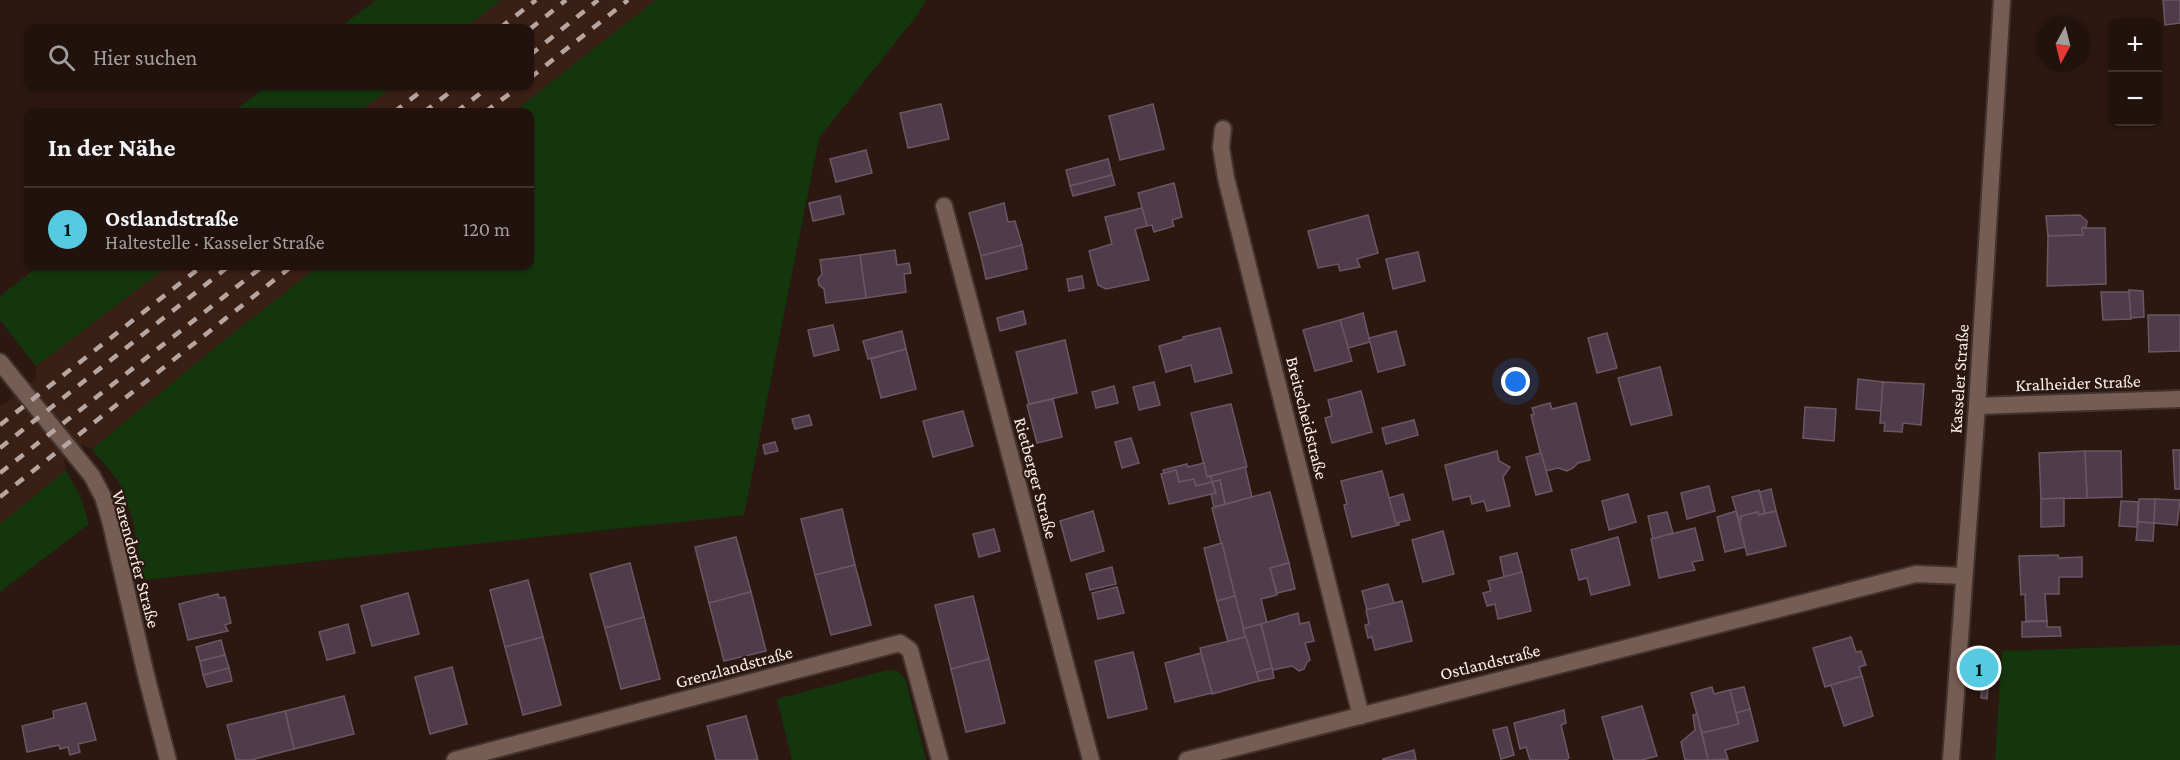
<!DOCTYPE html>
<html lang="de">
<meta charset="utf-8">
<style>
:root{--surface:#21120d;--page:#2d201b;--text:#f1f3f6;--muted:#a29e9d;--line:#3e322e;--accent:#55cae0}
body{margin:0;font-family:"Crimson Pro",serif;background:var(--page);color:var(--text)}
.controls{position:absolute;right:18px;top:18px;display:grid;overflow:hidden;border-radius:12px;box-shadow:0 2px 4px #0004}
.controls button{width:54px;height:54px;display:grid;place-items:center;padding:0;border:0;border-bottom:2px solid var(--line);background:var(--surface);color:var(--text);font:30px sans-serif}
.compass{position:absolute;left:2036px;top:18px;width:54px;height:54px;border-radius:50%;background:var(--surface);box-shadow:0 2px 4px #0004;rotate:187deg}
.you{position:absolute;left:1516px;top:382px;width:21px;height:21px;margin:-15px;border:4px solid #fff;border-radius:50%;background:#1a73e8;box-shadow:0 0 0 9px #1a73e833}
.badge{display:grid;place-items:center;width:39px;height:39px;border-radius:50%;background:var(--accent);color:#111;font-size:20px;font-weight:700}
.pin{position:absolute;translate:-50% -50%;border:3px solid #fff;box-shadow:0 2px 6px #0006}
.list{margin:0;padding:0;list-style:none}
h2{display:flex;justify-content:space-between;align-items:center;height:78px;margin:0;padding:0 24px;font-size:26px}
h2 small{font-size:20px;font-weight:400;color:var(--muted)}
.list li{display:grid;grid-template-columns:39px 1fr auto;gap:18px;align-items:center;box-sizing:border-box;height:84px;padding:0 24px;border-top:2px solid var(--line)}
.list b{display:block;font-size:22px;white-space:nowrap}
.list p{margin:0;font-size:20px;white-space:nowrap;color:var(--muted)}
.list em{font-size:20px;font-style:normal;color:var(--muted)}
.icon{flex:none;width:33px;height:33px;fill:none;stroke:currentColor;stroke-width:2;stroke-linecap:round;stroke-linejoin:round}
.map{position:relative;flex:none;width:2180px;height:760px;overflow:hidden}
.search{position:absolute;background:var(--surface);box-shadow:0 2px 4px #0004;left:24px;top:24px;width:510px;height:66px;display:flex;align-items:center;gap:15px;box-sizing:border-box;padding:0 21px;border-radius:12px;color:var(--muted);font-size:22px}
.panel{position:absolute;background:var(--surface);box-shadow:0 2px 4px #0004;left:24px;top:108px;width:510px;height:162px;border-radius:12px}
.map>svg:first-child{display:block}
.built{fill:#3a1f15}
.green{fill:#14360d}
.building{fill:#4f3b49;stroke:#6c5665;stroke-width:1.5}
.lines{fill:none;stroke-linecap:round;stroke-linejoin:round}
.minor-casing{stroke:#42332f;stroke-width:20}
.tertiary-casing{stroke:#42332f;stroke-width:20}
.minor{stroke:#765d54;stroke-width:16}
.tertiary{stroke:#765d54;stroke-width:16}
.rail{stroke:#b6a5a0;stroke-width:4.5;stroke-dasharray:10 10;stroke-linecap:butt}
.labels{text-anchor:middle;stroke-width:4.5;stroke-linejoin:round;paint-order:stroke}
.street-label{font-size:18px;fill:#fcede8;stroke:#2c1811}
</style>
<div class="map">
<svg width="2180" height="760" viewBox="0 0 2180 760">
<rect width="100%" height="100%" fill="#2c1811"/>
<g class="built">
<path d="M501,0H656L513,112H359L393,86H530V28H465Z"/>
<path d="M168,266H319L222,342L92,449L83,445L64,460L66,470L0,524V405H3L36,379V366Z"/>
</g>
<g class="green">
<path d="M376,0H501L465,28H339Z"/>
<path d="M656,0H926L918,14L819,138L744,515L144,580L132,518L119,482L92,449L222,342L319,266H530V112H513Z"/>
<path d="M267,86H393L359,112H233Z"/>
<path d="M39,266H168L36,366L0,320V296Z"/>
<path d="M66,470L81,498L89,524L0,592V524Z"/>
<path d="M2180,645V760H1995L2002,651Z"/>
<path d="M887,670L897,671L905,678L926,760H792L777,699Z"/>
</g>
<g class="building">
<path d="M2163,0H2180V23L2165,25Z"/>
<path d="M941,104L949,139L908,148L900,113Z"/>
<path d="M1153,104L1164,149L1120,160L1109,116Z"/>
<path d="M866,150L872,173L836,182L830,159Z"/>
<path d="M1108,159L1112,175L1070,186L1066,170Z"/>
<path d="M1112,175L1115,185L1073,196L1070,186Z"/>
<path d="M1174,183L1182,217L1172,220L1174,226L1154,232L1152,225L1147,226L1138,193Z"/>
<path d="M840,196L844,214L813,221L809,203Z"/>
<path d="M1004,203L1008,222L1015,221L1022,245L981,256L969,213Z"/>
<path d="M1142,208L1147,226L1135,229L1149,280L1106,289L1098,285L1089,251L1112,244L1105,217Z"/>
<path d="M1368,215L1378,253L1357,259L1360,267L1340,271L1338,264L1318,268L1308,231Z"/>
<path d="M2080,215L2087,221L2086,228H2082L2083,235L2048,236L2046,216Z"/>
<path d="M2082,228H2105L2106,284L2047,286L2048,236L2083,235Z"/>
<path d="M1022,245L1027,269L986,279L981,256Z"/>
<path d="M895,250L897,265L909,263L911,273L904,274L906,292L866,298L860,255Z"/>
<path d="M1418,252L1425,281L1393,289L1386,259Z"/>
<path d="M860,255L866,298L826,303L824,289L819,285L818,279L822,274L820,260Z"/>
<path d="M1082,276L1084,288L1069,291L1067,279Z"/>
<path d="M2129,290L2143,291L2144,317L2130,318Z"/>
<path d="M2101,292H2129L2131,319L2103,320Z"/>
<path d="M1023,311L1026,324L1000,331L997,318Z"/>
<path d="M1363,313L1370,342L1348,348L1340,320Z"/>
<path d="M2148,315H2180V351L2149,352Z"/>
<path d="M1340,320L1352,361L1315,371L1303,330Z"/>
<path d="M833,325L839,350L814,356L808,330Z"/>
<path d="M1220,328L1232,373L1195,382L1191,365L1166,372L1159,346L1184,339L1183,337Z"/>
<path d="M902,331L906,349L868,359L863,341Z"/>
<path d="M1396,331L1405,365L1378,372L1369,338Z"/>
<path d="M1607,333L1617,368L1597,373L1588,338Z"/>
<path d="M1065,340L1077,393L1029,404L1016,352Z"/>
<path d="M906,349L916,389L881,398L871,359Z"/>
<path d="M1660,367L1672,415L1631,425L1618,378Z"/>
<path d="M1858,379L1883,382L1881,411L1856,409Z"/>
<path d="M1154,382L1160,405L1139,410L1133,387Z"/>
<path d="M1883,382L1924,384L1921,425L1903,423L1902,432L1884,431L1885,423H1880Z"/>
<path d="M1114,386L1118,403L1096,408L1092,392Z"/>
<path d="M1361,391L1372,432L1332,443L1325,418L1332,416L1328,400Z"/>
<path d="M1053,399L1062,437L1037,443L1027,405Z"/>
<path d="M1550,403L1552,409L1576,403L1590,460L1578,463L1573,468L1567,471L1558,468L1545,471L1531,415L1534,414L1532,408Z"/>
<path d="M1231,404L1247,467L1207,477L1191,413Z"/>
<path d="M1805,407L1836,409L1834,441L1803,438Z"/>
<path d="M963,411L973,446L933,457L923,421Z"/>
<path d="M809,415L812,425L795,429L792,419Z"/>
<path d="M1414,420L1418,435L1386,444L1382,428Z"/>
<path d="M1131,438L1139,463L1122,468L1115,442Z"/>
<path d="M775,442L778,451L765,454L763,445Z"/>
<path d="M2173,450H2180V489H2175Z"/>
<path d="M1497,451L1499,461L1510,467L1503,477L1510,506L1487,511L1484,501L1472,504L1470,496L1453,500L1445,465Z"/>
<path d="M2085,451H2121L2122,497L2087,498Z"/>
<path d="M2085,451L2087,498L2041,499L2039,453Z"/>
<path d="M1541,453L1552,491L1536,495L1526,457Z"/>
<path d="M1204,463L1207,477L1211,476L1212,482L1196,486L1194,479L1179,482L1176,470L1164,474L1163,470L1187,464L1188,467Z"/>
<path d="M1245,467L1252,497L1225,504L1220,480L1212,482L1211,476Z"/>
<path d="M1176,470L1179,482L1194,479L1196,486L1212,482L1216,493L1169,504L1161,474Z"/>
<path d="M1382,471L1396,523L1399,522V525L1352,537L1344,505L1347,504L1341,481Z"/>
<path d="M1220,480L1225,504L1214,507L1211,494L1216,493L1212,482Z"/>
<path d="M1709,486L1715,511L1687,519L1681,493Z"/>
<path d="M1771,489L1776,511L1765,514L1760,492Z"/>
<path d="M1759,490L1765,514L1759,515L1758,512L1741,516V520H1739L1732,497Z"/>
<path d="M1270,492L1289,563L1270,568L1277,595L1261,599L1267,623L1243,629L1212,508Z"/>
<path d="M1403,494L1410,520L1396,523L1389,498Z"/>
<path d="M1628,494L1636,522L1609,530L1602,501Z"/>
<path d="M2064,498V526L2041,527V499Z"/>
<path d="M2139,499H2155L2154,523L2138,522Z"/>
<path d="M2155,499L2180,500L2177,525L2154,523Z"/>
<path d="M2121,501L2138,502L2137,527L2119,526Z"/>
<path d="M842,509L855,565L815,575L801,519Z"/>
<path d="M1093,511L1104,551L1071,561L1060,521Z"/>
<path d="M1736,511L1745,547L1725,552L1717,517Z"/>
<path d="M1776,511L1786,546L1747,555L1739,520H1741V516L1758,512L1759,515Z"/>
<path d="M1667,512L1673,533L1653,539L1648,516Z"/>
<path d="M2138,522L2154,523L2153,541L2136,540Z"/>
<path d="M1695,528L1703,560L1692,562L1695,570L1659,578L1651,539Z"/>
<path d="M994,529L1000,551L979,557L973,534Z"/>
<path d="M1443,531L1454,574L1423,582L1412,540Z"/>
<path d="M736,537L751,592L709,603L695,547Z"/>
<path d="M1618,537L1630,585L1591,595L1587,578L1579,580L1571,550Z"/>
<path d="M1222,543L1235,596L1217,601L1204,548Z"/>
<path d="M1517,553L1522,572L1504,577L1500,557Z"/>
<path d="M2058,555L2059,558L2082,557V577H2059V594H2045L2047,621H2026L2025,594L2021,595L2019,556Z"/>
<path d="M630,563L644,617L605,628L590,574Z"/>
<path d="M1289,563L1295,589L1277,593L1270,568Z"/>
<path d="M855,565L871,625L831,635L815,575Z"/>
<path d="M1112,567L1116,584L1090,590L1086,574Z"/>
<path d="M1522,572L1531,611L1498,619L1495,604L1487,606L1483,593L1491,591L1488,581Z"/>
<path d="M528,580L543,637L505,647L490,590Z"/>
<path d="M1388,584L1394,603L1367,610L1362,591Z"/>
<path d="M1117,587L1124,613L1098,619L1092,593Z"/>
<path d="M751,592L766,651L724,661L709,603Z"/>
<path d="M408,593L419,634L372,646L361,606Z"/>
<path d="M218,594L219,598L225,597L231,623L225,625L228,631L188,640L179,604Z"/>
<path d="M973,596L989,659L951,669L935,605Z"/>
<path d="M1235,596L1246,637L1228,642L1217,601Z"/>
<path d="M1402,601L1412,641L1375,650L1372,637L1368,638L1365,625L1369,624L1366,610Z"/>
<path d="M1298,613L1300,624L1309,622L1314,641L1305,643L1310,660L1307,662L1304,669L1299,671L1292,666L1272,670L1261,624Z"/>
<path d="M644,617L660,679L621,689L605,628Z"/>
<path d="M2047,621V627H2060L2061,636L2022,637V622Z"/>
<path d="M348,624L355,653L327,660L319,632Z"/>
<path d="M1261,624L1272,668L1255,673L1243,629Z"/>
<path d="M543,637L561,705L523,715L505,647Z"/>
<path d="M1246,637L1259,681L1212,694L1200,648Z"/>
<path d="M1851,637L1856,652L1861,651L1866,665L1859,667L1862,676L1825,687L1813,648Z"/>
<path d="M221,640L225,655L200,661L196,647Z"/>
<path d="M1133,652L1147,709L1108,718L1095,661Z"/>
<path d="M1201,653L1212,693L1175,702L1165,663Z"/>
<path d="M225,655L229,668L203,675L200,661Z"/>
<path d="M989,659L1005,723L966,732L951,669Z"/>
<path d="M452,667L467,724L430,734L415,677Z"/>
<path d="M229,668L232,681L207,687L203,675Z"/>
<path d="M1272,668L1274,678L1259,681L1257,672Z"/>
<path d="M1862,676L1873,716L1844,726L1831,685Z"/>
<path d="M1983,677L1989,678L1987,699L1981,698Z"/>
<path d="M1712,687L1714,694L1730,690L1739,724L1702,733L1691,693Z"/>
<path d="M1744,687L1750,709L1736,713L1730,690Z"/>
<path d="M344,696L354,734L294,749L285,711Z"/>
<path d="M86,703L96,740L78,744L80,752L70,755L68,747L60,749L59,745L27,752L22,726L54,718L53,711Z"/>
<path d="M1642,706L1657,756L1642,760H1614L1602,717Z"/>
<path d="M1750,709L1758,741L1725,750L1728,759L1708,760L1702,733L1739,724L1736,713Z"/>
<path d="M1564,710L1566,723L1561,725L1569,758L1566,760H1530L1526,747L1520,749L1514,723Z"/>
<path d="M285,711L294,749L251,760H236L227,725Z"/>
<path d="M1697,714L1708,760H1685L1681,742L1695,730L1693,715Z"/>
<path d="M746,716L758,760H716L707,726Z"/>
<path d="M1507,727L1514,755L1501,759L1493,730Z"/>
<path d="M1414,750L1416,760H1383V759Z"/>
</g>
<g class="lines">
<defs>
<g id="minor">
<path d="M1223,129L1221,147L1226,178L1361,716"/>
<path d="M944,206L1091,760"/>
<path d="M0,362L92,476L103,497L110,520L146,675L168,760"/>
<path d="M1977,406L2180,399"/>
<path d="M455,760L900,643L910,650L940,760"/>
<path d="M1187,760L1916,574L1964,576"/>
</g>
<path id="tertiary" d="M1951,760L1977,406L2002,0"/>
</defs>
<use href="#minor" class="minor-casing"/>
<use href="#tertiary" class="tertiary-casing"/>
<use href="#minor" class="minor"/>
<use href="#tertiary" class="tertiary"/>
<g class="rail">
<path d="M500,28L536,0"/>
<path d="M530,29L566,0"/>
<path d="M530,55L598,0"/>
<path d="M530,78L628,0"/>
<path d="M394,112L428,86"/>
<path d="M424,112L458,86"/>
<path d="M456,112L490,86"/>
<path d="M485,112L520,86"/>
<path d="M0,425L202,266"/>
<path d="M0,448L229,266"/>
<path d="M0,473L263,266"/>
<path d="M0,497L292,266"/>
</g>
</g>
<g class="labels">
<g class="street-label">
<text transform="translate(1959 379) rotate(-86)" y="6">Kasseler Straße</text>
<text transform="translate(2078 383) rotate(-2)" y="6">Kralheider Straße</text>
<text transform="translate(1307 418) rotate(76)" y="6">Breitscheidstraße</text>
<text transform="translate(1036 478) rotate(75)" y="6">Rietberger Straße</text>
<text transform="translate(136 559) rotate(75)" y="6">Warendorfer Straße</text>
<text transform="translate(1490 662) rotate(-14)" y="6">Ostlandstraße</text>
<text transform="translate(734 667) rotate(-15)" y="6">Grenzlandstraße</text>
</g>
</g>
</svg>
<div class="controls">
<button>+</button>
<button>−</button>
</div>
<svg class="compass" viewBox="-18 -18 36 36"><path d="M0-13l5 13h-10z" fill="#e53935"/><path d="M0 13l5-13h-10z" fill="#a29e9d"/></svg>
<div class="you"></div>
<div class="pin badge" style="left:1979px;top:668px">1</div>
<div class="search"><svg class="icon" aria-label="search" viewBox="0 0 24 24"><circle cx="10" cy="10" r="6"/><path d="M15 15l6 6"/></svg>Hier suchen</div>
<section class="panel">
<h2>In der Nähe<small></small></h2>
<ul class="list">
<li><span class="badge">1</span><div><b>Ostlandstraße</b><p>Haltestelle · Kasseler Straße</p></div><em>120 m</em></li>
</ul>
</section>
</div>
